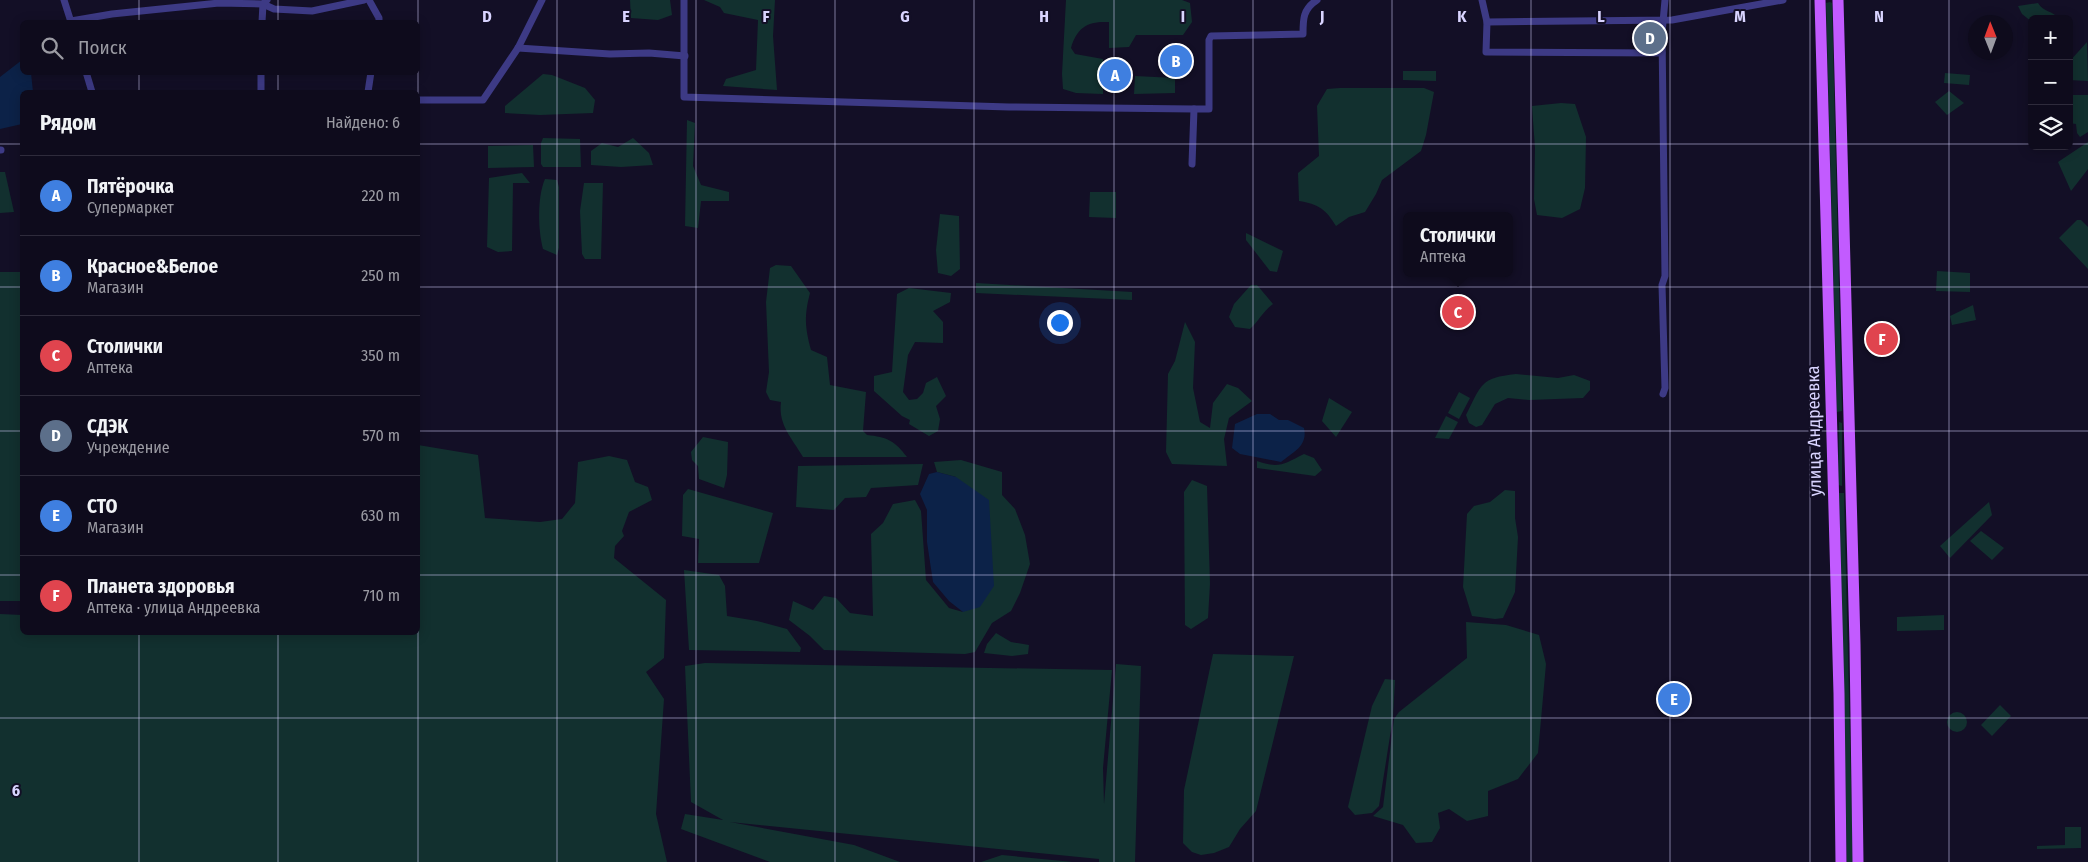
<!DOCTYPE html>
<html lang="ru">
<meta charset="utf-8">
<style>
:root{--surface:#0e0b1c;--page:#171425;--text:#f1f3f6;--muted:#9b9ba3;--line:#2e2b3b;--accent:#ea580c}
body{margin:0;font-family:"Fira Sans Condensed",sans-serif;background:var(--page);color:var(--text)}
.controls{position:absolute;right:15px;top:15px;display:grid;overflow:hidden;border-radius:8px;box-shadow:0 2px 12px #0003}
.controls button{width:45px;height:45px;display:grid;place-items:center;padding:0;border:0;border-bottom:1px solid var(--line);background:var(--surface);color:var(--text);font:25px sans-serif}
.compass{position:absolute;left:1968px;top:15px;width:45px;height:45px;border-radius:50%;background:var(--surface);box-shadow:0 2px 12px #0003;rotate:359deg}
.you{position:absolute;left:1059px;top:322px;width:18px;height:18px;margin:-12px;border:4px solid #fff;border-radius:50%;background:#1a73e8;box-shadow:0 0 0 8px #1a73e833}
.badge{display:grid;place-items:center;width:32px;height:32px;border-radius:50%;background:var(--accent);color:#fff;font-size:16px;font-weight:700}
.pin{position:absolute;translate:-50% -50%;border:2px solid #fff;box-shadow:0 1px 5px #0006}
.popup{position:absolute;left:1403px;top:212px;width:110px;height:65px;box-sizing:border-box;display:grid;place-content:center;border-radius:8px;background:var(--surface);filter:drop-shadow(0 1px 4px #0005);font-size:16px;white-space:nowrap;color:var(--muted)}
.popup b{font-size:19px;color:var(--text)}
.popup::after{content:'';position:absolute;left:50%;top:100%;margin-left:-10px;border:10px solid transparent;border-top-color:var(--surface)}
.list{margin:0;padding:0;list-style:none}
h2{display:flex;justify-content:space-between;align-items:center;height:65px;margin:0;padding:0 20px;font-size:21px}
h2 small{font-size:16px;font-weight:400;color:var(--muted)}
.list li{display:grid;grid-template-columns:32px 1fr auto;gap:15px;align-items:center;box-sizing:border-box;height:80px;padding:0 20px;border-top:1px solid var(--line)}
.list b{display:block;font-size:19px;white-space:nowrap}
.list p{margin:0;font-size:16px;white-space:nowrap;color:var(--muted)}
.list em{font-size:16px;font-style:normal;color:var(--muted)}
.icon{flex:none;width:28px;height:28px;fill:none;stroke:currentColor;stroke-width:2;stroke-linecap:round;stroke-linejoin:round}
.map{position:relative;flex:none;width:2088px;height:862px;overflow:hidden}
.search{position:absolute;background:var(--surface);box-shadow:0 2px 12px #0003;left:20px;top:20px;width:400px;height:55px;display:flex;align-items:center;gap:12px;box-sizing:border-box;padding:0 18px;border-radius:8px;color:var(--muted);font-size:19px}
.panel{position:absolute;background:var(--surface);box-shadow:0 2px 12px #0003;left:20px;top:90px;width:400px;height:545px;border-radius:8px}
.map>svg:first-child{display:block}
.green{fill:#12302f}
.water{fill:#0c2248}
.lines{fill:none;stroke-linecap:round;stroke-linejoin:round}
.minor{stroke:#3d3a85;stroke-width:7}
.primary{stroke:#c25bff;stroke-width:11}
.grid{fill:none;stroke:#d9d4ff;stroke-width:1;stroke-opacity:0.55}
.labels{text-anchor:middle;stroke-width:4;stroke-linejoin:round;paint-order:stroke}
.street-label{font-size:18px;fill:#d9d4ff;stroke:#130f26}
.grid-label{font-size:16px;text-anchor:middle;font-weight:bold;fill:#d9d4ff;stroke:#130f26;stroke-width:4;stroke-linejoin:round;paint-order:stroke}
</style>
<div class="map">
<svg width="2088" height="862" viewBox="0 0 2088 862">
<rect width="100%" height="100%" fill="#130f26"/>
<g class="green">
<path d="M630,0H670L672,15L658,20L631,18Z"/>
<path d="M704,0H775L773,36L777,90L723,86L726,79L756,70L758,20L724,13L720,7Z"/>
<path d="M1066,0H1182L1190,3L1192,22L1183,35H1136L1129,47L1109,48V22C1088,21 1077,27 1071,48L1075,54L1103,59V94L1076,93L1063,89L1062,74Z"/>
<path d="M1830,2L1832,3L1842,411L1837,412L1826,3Z"/>
<path d="M2038,3C2043,12 2054,11 2059,19H2032V22L2022,14L2018,6Z"/>
<path d="M2087,42L2088,81L2069,80V62Z"/>
<path d="M1403,71H1436V81L1403,80Z"/>
<path d="M1945,73L1970,75L1969,85L1944,83Z"/>
<path d="M543,74L552,75L585,88L595,100L593,113L540,115L505,113V106Z"/>
<path d="M1135,76L1175,78V93L1134,94Z"/>
<path d="M1340,88H1424L1434,92L1426,135L1421,151L1382,180L1376,194L1365,212L1349,217L1336,226C1326,209 1318,204 1299,201L1298,173L1319,156L1317,106L1327,89Z"/>
<path d="M1949,91L1964,103L1947,115L1935,102Z"/>
<path d="M2069,95H2088V132L2080,137L2077,133L2076,124L2069,123Z"/>
<path d="M1561,103L1575,104L1586,137L1585,188L1580,209L1562,218L1537,215L1534,199L1535,148L1532,106Z"/>
<path d="M687,120L695,123L693,166L701,185L729,192V201H701L698,228L685,226Z"/>
<path d="M543,138L580,139L581,167H543L541,164V143Z"/>
<path d="M633,138L649,153L653,165L621,167L591,165V151L602,143L618,147Z"/>
<path d="M2088,142V169L2071,191L2058,162Z"/>
<path d="M533,145L534,167L488,168V146Z"/>
<path d="M0,172H5L14,212L0,213Z"/>
<path d="M522,173L530,183H513L512,251L498,252L487,247L489,178Z"/>
<path d="M545,179L557,180L559,187V248L557,255L543,249C538,231 537,197 545,179Z"/>
<path d="M584,183H603L601,259H585L582,254L580,211Z"/>
<path d="M1090,192H1116V218L1089,217Z"/>
<path d="M940,214L959,216L960,269L951,276L938,273L936,250Z"/>
<path d="M2077,220H2081L2088,227V269L2059,238Z"/>
<path d="M1246,233L1283,251L1277,272L1270,271L1246,240Z"/>
<path d="M776,265L791,266L810,293C804,316 805,327 811,350L827,357L830,385L866,392L863,431L867,435C887,437 895,441 907,457H803C792,438 778,425 781,402L770,400L766,392L769,372L766,302L770,268Z"/>
<path d="M1937,271L1970,273V292L1936,291Z"/>
<rect x="0" y="272" width="22" height="329"/>
<path d="M976,283L1132,292V300L976,293Z"/>
<path d="M1251,285H1257L1273,304C1263,311 1259,321 1250,329L1235,327L1229,317L1234,304Z"/>
<path d="M909,288L951,293L950,302L933,311L943,322V343L915,342L908,355L903,392L909,400L917,399L923,393L926,383L937,377L946,396L936,406L940,419L938,431L929,436L909,424L910,420L902,416L874,391V376L892,372L897,294Z"/>
<path d="M1973,305L1976,320L1952,325L1950,316Z"/>
<path d="M1185,322L1195,342L1193,388L1200,422L1210,428L1213,403L1227,384L1238,388L1252,401L1229,418L1224,439L1227,466L1172,464L1166,452L1168,374L1175,361Z"/>
<path d="M1516,374L1558,378L1574,375L1590,381V390L1583,398L1529,400L1508,398L1495,404L1482,425L1476,427L1469,423L1466,415C1482,384 1480,378 1516,374Z"/>
<path d="M1459,392L1470,398L1459,419L1448,413Z"/>
<path d="M1329,398L1352,412L1336,437L1322,421Z"/>
<path d="M1446,416L1458,422L1449,439L1435,438Z"/>
<path d="M1839,422L1842,423V486L1838,485Z"/>
<path d="M703,437L728,442L727,475L724,488L699,479L698,466L692,460L691,452Z"/>
<path d="M418,445L478,455L485,518L540,522L562,519L575,503L578,462L609,456L627,460L635,482L648,487L652,500L629,512L622,531L624,536L615,546L614,558L666,600L664,658L646,672L664,699L656,814L667,862H0V614L22,615V632H418Z"/>
<path d="M1304,454L1314,458L1322,470L1315,476L1257,468V461C1279,469 1284,464 1304,454Z"/>
<path d="M961,460L1002,472V495L1015,509L1025,535L1030,564L1020,593L1011,611L992,623L975,652L965,654L824,650L810,636L789,620L793,601L813,610L824,596L836,598L850,613L873,616L871,534L883,523L893,504L915,500L921,511L926,580L949,608L963,612L956,477L937,472L934,462Z"/>
<path d="M923,464L918,485L871,488L866,497L845,498L834,510L796,507L798,466Z"/>
<path d="M1192,480L1207,486L1210,584L1208,618L1191,629L1185,625L1184,492Z"/>
<path d="M688,489L773,513L759,563H698L699,539L682,536L683,495Z"/>
<path d="M1505,490L1515,491V518L1518,537L1515,592L1503,618L1495,619L1472,616L1463,587L1467,514L1474,506L1490,502Z"/>
<path d="M1839,493H1844L1853,862H1847Z"/>
<path d="M1989,502L1992,515L1950,558L1940,546Z"/>
<path d="M1981,531L2004,548L1992,560L1970,541Z"/>
<path d="M684,570L719,575L725,586L727,616L757,621L787,629L801,648L800,652L689,650Z"/>
<path d="M1944,615V630L1897,631V617Z"/>
<path d="M1466,622L1506,625L1539,635L1546,664L1538,753L1518,779L1488,791V816L1467,821L1449,809L1438,813L1440,828L1432,842L1416,843L1403,825L1373,816L1383,807L1394,719L1399,712L1467,658Z"/>
<path d="M996,633L1011,642L1029,645L1028,654L1012,656L984,653L987,644Z"/>
<path d="M1213,654L1294,656L1256,811L1240,829L1229,847L1214,853L1201,855L1192,852L1183,843L1184,790Z"/>
<path d="M705,663L1112,670L1103,768L1104,804L1116,664L1141,666L1135,862H1099V859L730,822L854,845L900,862H770L681,829L685,814L723,820L691,802L685,666Z"/>
<path d="M1385,679L1395,680L1393,717L1379,806L1372,813L1355,815L1348,807L1372,706Z"/>
<path d="M2000,705L2011,716L1992,736L1981,725Z"/>
<circle cx="1957" cy="722" r="10"/>
<path d="M2065,827H2081V848L2037,849V846L2065,845Z"/>
<path d="M1002,855L1073,862H981Z"/>
</g>
<g class="water">
<path d="M22,60V72L31,73L33,92H22V124L0,129V77Z"/>
<path d="M1257,414H1270L1279,420H1288L1304,428C1308,446 1293,452 1281,462L1240,454L1232,448L1235,424Z"/>
<path d="M937,472L956,477L989,500L994,586L980,607L963,612L949,601L933,582L927,542V510L920,494L929,474Z"/>
</g>
<g class="lines">
<g class="minor">
<path d="M64,0L71,22"/>
<path d="M369,0L379,18V22"/>
<path d="M684,0V97L1009,107L1194,109H1209V40L1211,36L1303,34C1303,19 1303,9 1317,0"/>
<path d="M1482,0L1487,22L1486,52L1662,53"/>
<path d="M71,21L112,14L219,3L263,4L274,9L312,11L364,0"/>
<path d="M262,22L263,4L267,0"/>
<path d="M1487,22L1672,20L1783,0"/>
<path d="M518,48L610,54L649,53L685,56"/>
<path d="M86,72L92,92"/>
<path d="M261,92V72"/>
<path d="M368,92L371,72"/>
<path d="M418,100H483L518,48L542,0"/>
<path d="M0,150H1"/>
<path d="M1192,164L1194,109"/>
<path d="M1663,394L1665,388L1662,285L1665,276L1662,33L1665,0"/>
</g>
<g class="primary">
<path d="M1820,0L1839,693L1841,862"/>
<path d="M1838,0L1855,644L1858,862"/>
</g>
</g>
<path class="grid" d="M139,0V22M278,0V22M418,0V862M557,0V862M696,0V862M835,0V862M974,0V862M1114,0V862M1253,0V862M1392,0V862M1531,0V862M1670,0V862M1810,0V862M1949,0V862M139,72V92M278,72V92M0,144H22M418,144H2032M2069,144H2088M0,287H22M418,287H2088M0,431H22M418,431H2088M0,575H22M418,575H2088M139,632V862M278,632V862M0,718H2088"/>
<g class="labels">
<g class="street-label">
<text transform="translate(1814 431) rotate(-91)" y="6">улица Андреевка</text>
</g>
</g>
<g class="grid-label">
<text x="487" y="22">D</text>
<text x="626" y="22">E</text>
<text x="766" y="22">F</text>
<text x="905" y="22">G</text>
<text x="1044" y="22">H</text>
<text x="1183" y="22">I</text>
<text x="1322" y="22">J</text>
<text x="1462" y="22">K</text>
<text x="1601" y="22">L</text>
<text x="1740" y="22">M</text>
<text x="1879" y="22">N</text>
<text x="16" y="796">6</text>
</g>
</svg>
<div class="controls">
<button>+</button>
<button>−</button>
<button><svg class="icon" aria-label="layers" viewBox="0 0 24 24"><path d="M12 4l9 5-9 5-9-5zM3 14l9 5 9-5"/></svg></button>
</div>
<svg class="compass" viewBox="-18 -18 36 36"><path d="M0-13l5 13h-10z" fill="#e53935"/><path d="M0 13l5-13h-10z" fill="#9b9ba3"/></svg>
<div class="you"></div>
<div class="pin badge" style="left:1115px;top:75px;background:#3f7fe0">A</div>
<div class="pin badge" style="left:1176px;top:61px;background:#3f7fe0">B</div>
<div class="pin badge" style="left:1458px;top:312px;background:#e0444e">C</div>
<div class="popup"><b>Столички</b>Аптека</div>
<div class="pin badge" style="left:1650px;top:38px;background:#5c6f8a">D</div>
<div class="pin badge" style="left:1674px;top:699px;background:#3f7fe0">E</div>
<div class="pin badge" style="left:1882px;top:339px;background:#e0444e">F</div>
<div class="search"><svg class="icon" aria-label="search" viewBox="0 0 24 24"><circle cx="10" cy="10" r="6"/><path d="M15 15l6 6"/></svg>Поиск</div>
<section class="panel">
<h2>Рядом<small>Найдено: 6</small></h2>
<ul class="list">
<li><span class="badge" style="background:#3f7fe0">A</span><div><b>Пятёрочка</b><p>Супермаркет</p></div><em>220 m</em></li>
<li><span class="badge" style="background:#3f7fe0">B</span><div><b>Красное&amp;Белое</b><p>Магазин</p></div><em>250 m</em></li>
<li><span class="badge" style="background:#e0444e">C</span><div><b>Столички</b><p>Аптека</p></div><em>350 m</em></li>
<li><span class="badge" style="background:#5c6f8a">D</span><div><b>СДЭК</b><p>Учреждение</p></div><em>570 m</em></li>
<li><span class="badge" style="background:#3f7fe0">E</span><div><b>СТО</b><p>Магазин</p></div><em>630 m</em></li>
<li><span class="badge" style="background:#e0444e">F</span><div><b>Планета здоровья</b><p>Аптека · улица Андреевка</p></div><em>710 m</em></li>
</ul>
</section>
</div>
